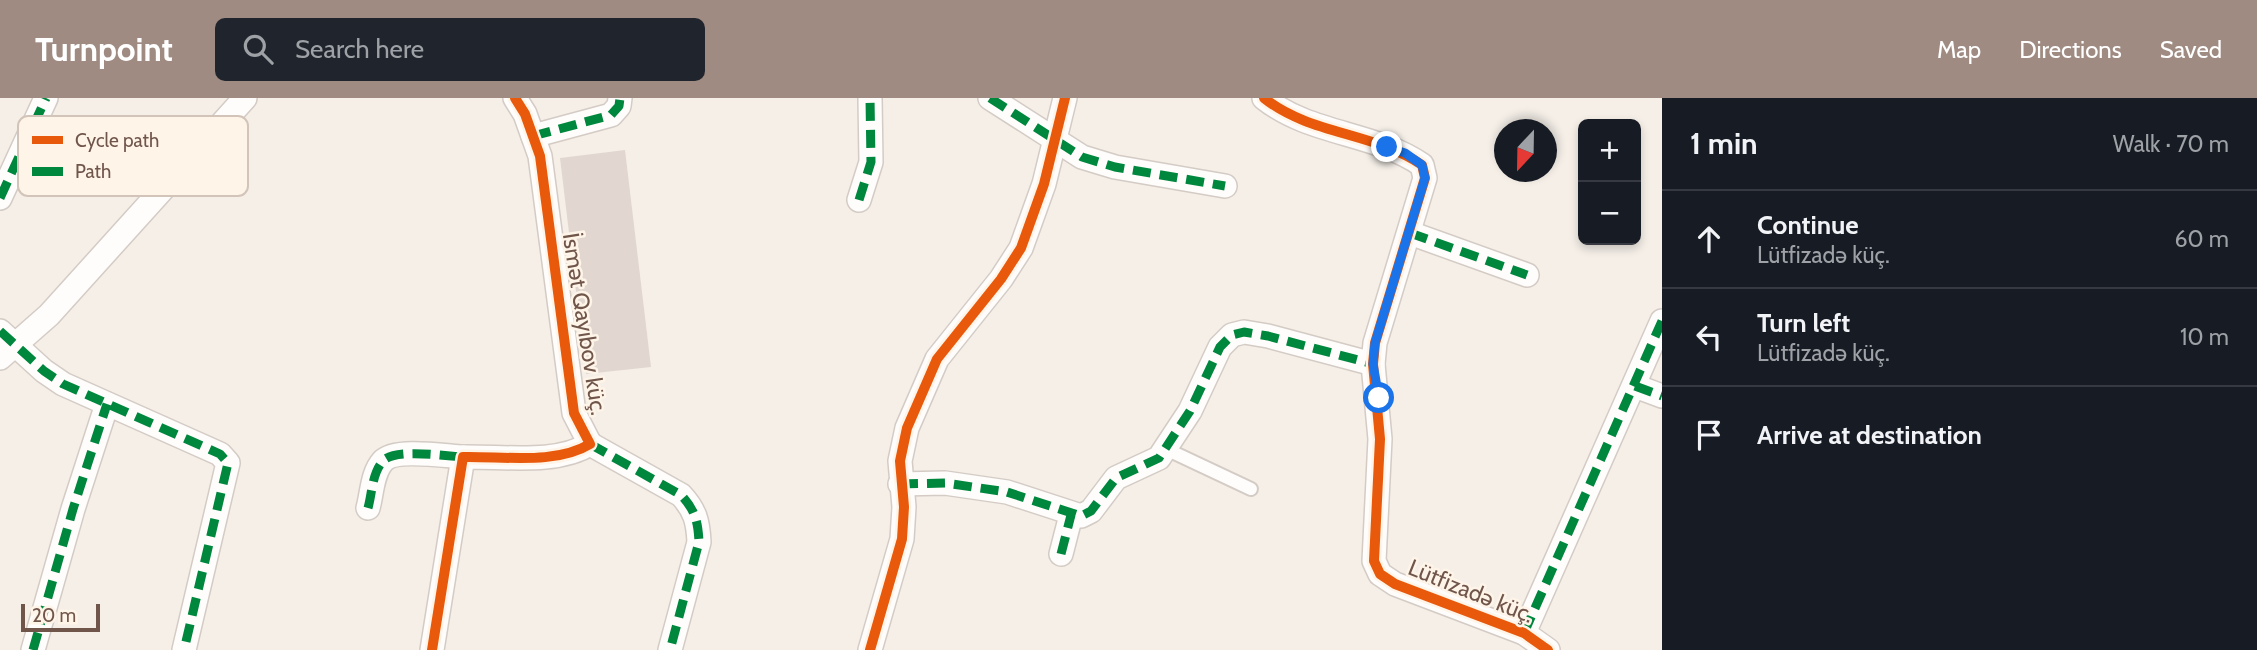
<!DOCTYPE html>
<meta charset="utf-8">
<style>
:root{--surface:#171b24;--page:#20242c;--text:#f1f3f6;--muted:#9ea1a6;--line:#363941;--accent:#9f8b82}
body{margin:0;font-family:Cabin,sans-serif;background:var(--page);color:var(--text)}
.controls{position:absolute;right:21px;top:21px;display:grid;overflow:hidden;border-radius:10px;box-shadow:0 4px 10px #0003}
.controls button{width:63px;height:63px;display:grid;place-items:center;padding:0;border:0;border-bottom:2px solid var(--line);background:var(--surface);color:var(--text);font:35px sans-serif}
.compass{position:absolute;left:1494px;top:21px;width:63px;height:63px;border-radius:50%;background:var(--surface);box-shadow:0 4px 10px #0003;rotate:202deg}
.scale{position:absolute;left:21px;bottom:18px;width:79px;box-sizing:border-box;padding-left:7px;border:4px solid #70554b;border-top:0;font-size:19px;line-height:24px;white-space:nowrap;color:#70554b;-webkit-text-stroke:5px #fef4e8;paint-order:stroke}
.stop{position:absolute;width:21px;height:21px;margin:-16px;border:5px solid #1a73e8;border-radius:50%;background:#fff}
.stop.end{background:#1a73e8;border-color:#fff;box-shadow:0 2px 7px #0008}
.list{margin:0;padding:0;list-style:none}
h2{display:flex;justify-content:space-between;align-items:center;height:91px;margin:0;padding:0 28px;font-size:30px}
h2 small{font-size:23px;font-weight:400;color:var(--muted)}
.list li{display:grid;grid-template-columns:46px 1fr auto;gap:21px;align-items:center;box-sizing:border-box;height:98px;padding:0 28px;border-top:2px solid var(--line)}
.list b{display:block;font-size:26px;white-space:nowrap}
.list p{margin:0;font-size:23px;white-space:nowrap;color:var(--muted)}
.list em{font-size:23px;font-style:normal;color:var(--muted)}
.icon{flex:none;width:38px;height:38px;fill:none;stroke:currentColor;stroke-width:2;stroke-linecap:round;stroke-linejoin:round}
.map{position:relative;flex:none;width:1662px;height:552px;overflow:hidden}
header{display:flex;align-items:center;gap:42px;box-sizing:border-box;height:98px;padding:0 35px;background:var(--accent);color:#fff}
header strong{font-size:33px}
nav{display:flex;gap:38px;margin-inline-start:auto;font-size:24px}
.search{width:490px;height:63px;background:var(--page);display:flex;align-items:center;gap:18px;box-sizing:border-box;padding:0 24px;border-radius:10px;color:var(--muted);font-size:26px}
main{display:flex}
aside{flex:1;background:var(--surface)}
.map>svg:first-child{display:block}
.building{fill:#e1d7d0}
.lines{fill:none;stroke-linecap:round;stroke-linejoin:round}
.lane-casing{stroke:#d4cbc5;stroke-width:16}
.street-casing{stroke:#d4cbc5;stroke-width:26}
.lane{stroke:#fefdfc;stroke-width:12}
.street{stroke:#fefdfc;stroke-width:23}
.quiet{stroke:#00873e;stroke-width:9;stroke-dasharray:18 9;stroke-linecap:butt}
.cycleway-casing{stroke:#fef4e8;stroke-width:15}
.cycleway{stroke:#e8590c;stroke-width:10}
.route{stroke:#1a73e8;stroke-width:9}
.labels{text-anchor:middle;stroke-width:5;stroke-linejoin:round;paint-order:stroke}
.street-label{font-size:23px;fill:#70554b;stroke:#fef4e8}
.key{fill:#fef4e8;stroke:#d3c4b9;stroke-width:2}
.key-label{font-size:19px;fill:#70554b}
</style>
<header>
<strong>Turnpoint</strong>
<div class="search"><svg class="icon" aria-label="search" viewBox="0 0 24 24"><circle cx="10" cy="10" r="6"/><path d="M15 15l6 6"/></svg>Search here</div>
<nav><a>Map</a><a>Directions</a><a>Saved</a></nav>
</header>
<main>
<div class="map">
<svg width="1662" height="552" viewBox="0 0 1662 552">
<rect width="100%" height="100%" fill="#f5efe8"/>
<path class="building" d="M625,52L651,269L586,276L560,60Z"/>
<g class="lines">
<defs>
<path id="lane" d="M1166,351L1251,391"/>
<g id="street">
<path d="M990,0L1082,59L1115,69L1225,88"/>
<path d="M1264,0C1310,37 1374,34 1422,67L1425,80L1375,245L1373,266L1380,341L1374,463L1380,476L1395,486L1524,535L1548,552"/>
<path d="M533,38L611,17L619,8L620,0"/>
<path d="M0,100L46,0"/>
<path d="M859,102L871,64L870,0"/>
<path d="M1410,135L1527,177"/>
<path d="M0,233L44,273L63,286L220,356L228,365L184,552"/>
<path d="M0,260L49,217L245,0"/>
<path d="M1635,288L1662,298"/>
<path d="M590,346L681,397C695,412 698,423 699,444L670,552"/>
<path d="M900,386L945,385L1007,394L1081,418L1091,413L1116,380L1159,360L1190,313L1220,249L1232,237L1244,234L1268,238L1373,266"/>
<path d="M368,410C372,396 372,375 383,363C395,350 445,358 463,359"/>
<path d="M1061,456L1071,417"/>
<path d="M1524,535L1662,223"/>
<path d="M33,552L73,411L107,306"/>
<path d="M432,552L463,359C503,358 556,367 590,346L574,315L540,58L525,16L515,0"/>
<path d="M870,552L902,441L904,409L900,363L907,330L937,261L1001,181L1021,150L1044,86L1065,0"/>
</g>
</defs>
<use href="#lane" class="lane-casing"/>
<use href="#street" class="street-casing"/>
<use href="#lane" class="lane"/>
<use href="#street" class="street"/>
<g class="quiet">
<path d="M990,0L1082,59L1115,69L1225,88"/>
<path d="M533,38L611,17L619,8L620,0"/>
<path d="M0,100L46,0"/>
<path d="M859,102L871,64L870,0"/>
<path d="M1410,135L1527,177"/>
<path d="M0,233L44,273L63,286L220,356L228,365L184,552"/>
<path d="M1635,288L1662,298"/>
<path d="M590,346L681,397C695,412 698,423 699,444L670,552"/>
<path d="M900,386L945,385L1007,394L1081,418L1091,413L1116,380L1159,360L1190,313L1220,249L1232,237L1244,234L1268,238L1373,266"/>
<path d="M368,410C372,396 372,375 383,363C395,350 445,358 463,359"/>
<path d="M1061,456L1071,417"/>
<path d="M1524,535L1662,223"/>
<path d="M33,552L73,411L107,306"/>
</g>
<defs>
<g id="cycleway">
<path d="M1264,0C1310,37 1374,34 1422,67L1425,80L1375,245L1373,266L1380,341L1374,463L1380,476L1395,486L1524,535L1548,552"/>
<path d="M432,552L463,359C503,358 556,367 590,346L574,315L540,58L525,16L515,0"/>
<path d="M870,552L902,441L904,409L900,363L907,330L937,261L1001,181L1021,150L1044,86L1065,0"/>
</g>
</defs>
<use href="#cycleway" class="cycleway-casing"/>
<use href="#cycleway" class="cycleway"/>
</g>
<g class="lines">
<path class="route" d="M1379,300L1373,266L1375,245L1425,80L1422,67L1405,55L1387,49"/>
</g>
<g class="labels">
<g class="street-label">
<text transform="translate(585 226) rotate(81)" y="8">İsmət Qayıbov küç.</text>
<text transform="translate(1471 493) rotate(22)" y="8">Lütfizadə küç.</text>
</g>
</g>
<rect x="18" y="18" width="230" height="80" rx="10" class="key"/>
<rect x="32" y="38" width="31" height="8" fill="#e8590c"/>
<rect x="32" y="69" width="31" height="9" fill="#00873e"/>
<g class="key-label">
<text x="75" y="49">Cycle path</text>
<text x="75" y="80">Path</text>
</g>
</svg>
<div class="controls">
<button>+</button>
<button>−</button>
</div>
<svg class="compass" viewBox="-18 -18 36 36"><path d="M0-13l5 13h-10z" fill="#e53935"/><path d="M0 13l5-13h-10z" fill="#9ea1a6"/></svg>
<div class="scale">20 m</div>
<div class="stop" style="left:1379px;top:300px"></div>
<div class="stop end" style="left:1387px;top:49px"></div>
</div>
<aside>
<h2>1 min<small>Walk · 70 m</small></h2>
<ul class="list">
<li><svg class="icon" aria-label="ahead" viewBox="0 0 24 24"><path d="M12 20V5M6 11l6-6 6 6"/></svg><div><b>Continue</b><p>Lütfizadə küç.</p></div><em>60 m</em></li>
<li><svg class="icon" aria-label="left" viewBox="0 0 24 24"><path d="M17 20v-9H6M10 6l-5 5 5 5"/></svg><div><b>Turn left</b><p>Lütfizadə küç.</p></div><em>10 m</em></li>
<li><svg class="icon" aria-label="arrive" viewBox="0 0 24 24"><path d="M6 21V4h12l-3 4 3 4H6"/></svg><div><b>Arrive at destination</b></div></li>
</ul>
</aside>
</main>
